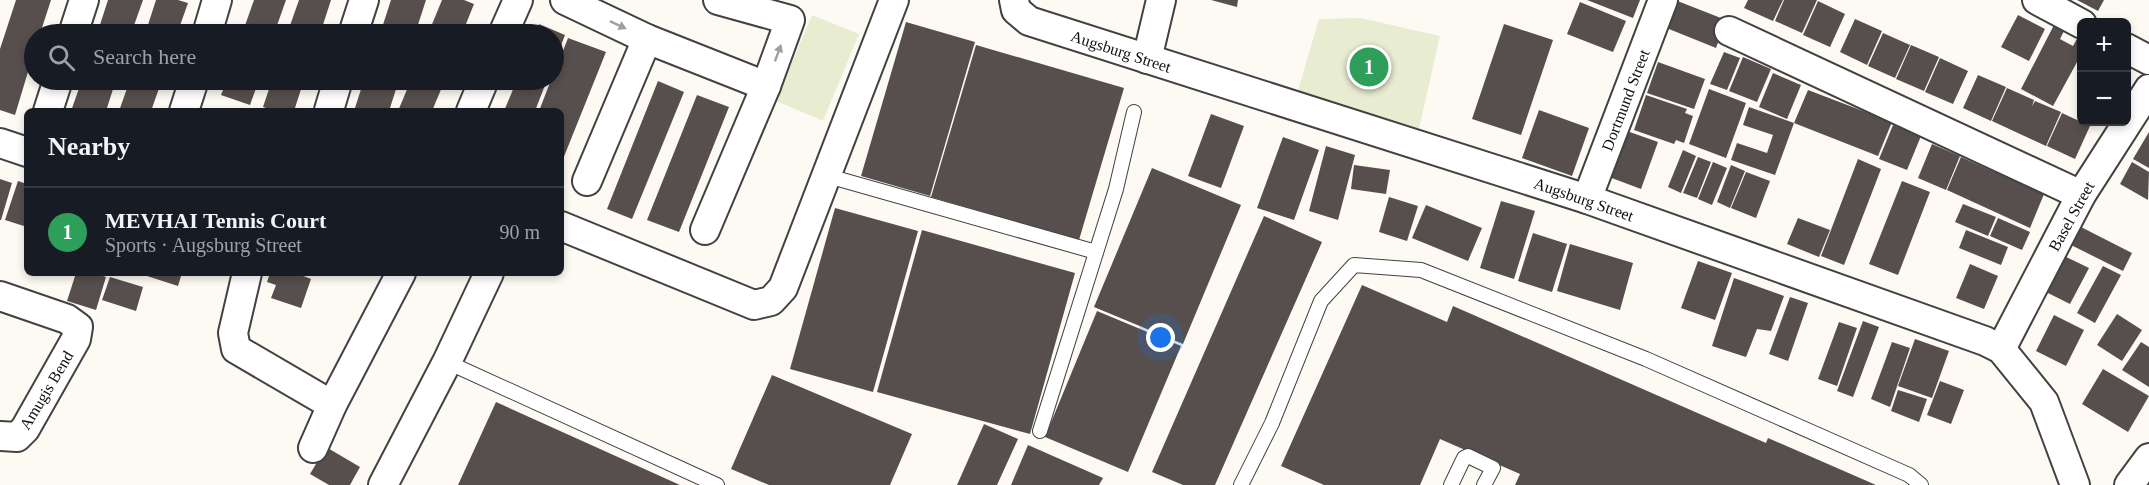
<!DOCTYPE html>
<meta charset="utf-8">
<style>
:root{--surface:#171b24;--page:#20242c;--text:#f1f3f6;--muted:#9ea1a6;--line:#363941;--accent:#d39fad}
body{margin:0;font-family:Georgia,serif;background:var(--page);color:var(--text)}
.controls{position:absolute;right:18px;top:18px;display:grid;overflow:hidden;border-radius:9px;box-shadow:0 3px 9px #0003}
.controls button{width:54px;height:54px;display:grid;place-items:center;padding:0;border:0;border-bottom:2px solid var(--line);background:var(--surface);color:var(--text);font:30px sans-serif}
.you{position:absolute;left:1161px;top:338px;width:21px;height:21px;margin:-15px;border:4px solid #fff;border-radius:50%;background:#1a73e8;box-shadow:0 0 0 9px #1a73e833}
.badge{display:grid;place-items:center;width:39px;height:39px;border-radius:50%;background:var(--accent);color:#fff;font-size:20px;font-weight:700}
.pin{position:absolute;translate:-50% -50%;border:3px solid #fff;box-shadow:0 2px 6px #0006}
.list{margin:0;padding:0;list-style:none}
h2{display:flex;justify-content:space-between;align-items:center;height:78px;margin:0;padding:0 24px;font-size:26px}
h2 small{font-size:20px;font-weight:400;color:var(--muted)}
.list li{display:grid;grid-template-columns:39px 1fr auto;gap:18px;align-items:center;box-sizing:border-box;height:90px;padding:0 24px;border-top:2px solid var(--line)}
.list b{display:block;font-size:22px;white-space:nowrap}
.list p{margin:0;font-size:20px;white-space:nowrap;color:var(--muted)}
.list em{font-size:20px;font-style:normal;color:var(--muted)}
.icon{flex:none;width:33px;height:33px;fill:none;stroke:currentColor;stroke-width:2;stroke-linecap:round;stroke-linejoin:round}
.map{position:relative;flex:none;width:2149px;height:485px;overflow:hidden}
.search{position:absolute;background:var(--surface);box-shadow:0 3px 9px #0003;left:24px;top:24px;width:540px;height:66px;display:flex;align-items:center;gap:15px;box-sizing:border-box;padding:0 21px;border-radius:33px;color:var(--muted);font-size:22px}
.panel{position:absolute;background:var(--surface);box-shadow:0 3px 9px #0003;left:24px;top:108px;width:540px;height:168px;border-radius:9px}
.map>svg:first-child{display:block}
.pitch{fill:#e8edd1}
.building{fill:#574f4d}
.lines{fill:none;stroke-linecap:round;stroke-linejoin:round}
.service-casing{stroke:#424242;stroke-width:16}
.minor-casing{stroke:#424242;stroke-width:32}
.service{stroke:#fff;stroke-width:14}
.minor{stroke:#fff;stroke-width:28}
.oneway{fill:#9f9f9f}
.labels{text-anchor:middle;stroke-width:6;stroke-linejoin:round;paint-order:stroke}
.street-label{font-size:16px;fill:#0f0f0f;stroke:#fff}
</style>
<div class="map">
<svg width="2149" height="485" viewBox="0 0 2149 485">
<rect width="100%" height="100%" fill="#fdfaf4"/>
<g class="pitch">
<path d="M812,15L859,34L823,121L776,101Z"/>
<path d="M1361,18L1440,36L1418,133L1296,97L1319,19Z"/>
</g>
<g class="building">
<path d="M16,0H51L40,34H34V52L15,115L0,110V49Z"/>
<path d="M108,0H143L131,34H97Z"/>
<path d="M156,0H178L188,3L177,34H145Z"/>
<path d="M254,0H286L274,34H242Z"/>
<path d="M299,0H331L320,34H287Z"/>
<path d="M391,0H426L415,34H380Z"/>
<path d="M442,0H464L474,4L462,34H428Z"/>
<path d="M1211,0H1238L1237,7Z"/>
<path d="M1587,0H1640L1633,18Z"/>
<path d="M1675,0L1726,20L1716,48L1664,27Z"/>
<path d="M1748,0H1783L1773,21L1744,8Z"/>
<path d="M1784,0H1817L1802,33L1775,21Z"/>
<path d="M2077,0H2104L2098,11Z"/>
<path d="M1818,1L1845,14L1830,47L1803,35Z"/>
<path d="M1580,2L1626,21L1613,52L1567,34Z"/>
<path d="M2018,15L2045,29L2029,61L2001,47Z"/>
<path d="M1855,19L1882,31L1867,65L1840,52Z"/>
<path d="M906,22L975,42L930,196L861,176Z"/>
<path d="M2055,23L2065,29L2060,39L2073,46L2078,37L2082,39V53L2053,106L2021,89Z"/>
<path d="M539,24L565,35L554,64V34H535Z"/>
<path d="M1504,24L1553,40L1521,135L1472,119Z"/>
<path d="M1883,33L1910,45L1895,78L1868,66Z"/>
<path d="M568,38L606,52L561,164V111H539L551,80H554V74Z"/>
<path d="M976,45L1124,88L1079,240L931,197Z"/>
<path d="M1911,45L1939,57L1924,91L1896,79Z"/>
<path d="M1724,52L1740,58L1727,90L1710,84Z"/>
<path d="M1743,57L1771,69L1757,102L1729,91Z"/>
<path d="M1940,58L1968,71L1953,104L1925,92Z"/>
<path d="M1658,62L1705,79L1694,109L1647,93Z"/>
<path d="M1773,73L1801,85L1787,119L1759,107Z"/>
<path d="M1978,75L2006,87L1991,121L1963,108Z"/>
<path d="M82,80H116L106,111H71Z"/>
<path d="M130,80H162L151,111H119Z"/>
<path d="M227,80H259L250,105L221,95Z"/>
<path d="M272,80H304L294,111H275L263,107Z"/>
<path d="M364,80H399L389,111H354Z"/>
<path d="M411,80H445L432,111H398Z"/>
<path d="M517,80H547L535,111H504Z"/>
<path d="M658,81L684,92L632,219L607,209Z"/>
<path d="M2007,88L2034,100L2032,106L2035,101L2061,112L2046,146L1992,121Z"/>
<path d="M1709,89L1746,103L1726,158L1689,144Z"/>
<path d="M1808,90L1892,122L1878,156L1794,123Z"/>
<path d="M697,95L729,107L679,232L647,220Z"/>
<path d="M1646,95L1687,109L1685,113L1693,116L1684,143L1676,140L1674,144L1634,130Z"/>
<path d="M1749,107L1794,123L1775,175L1731,160L1737,143L1767,153L1773,135L1743,125Z"/>
<path d="M1539,110L1589,128L1572,176L1522,158Z"/>
<path d="M2062,113L2090,126L2075,159L2047,146Z"/>
<path d="M1211,114L1244,126L1221,188L1188,176Z"/>
<path d="M1893,125L1921,136L1907,170L1879,159Z"/>
<path d="M1624,130L1658,142L1641,189L1609,177Z"/>
<path d="M2149,132V168L2133,159Z"/>
<path d="M1283,137L1319,150L1294,220L1257,208Z"/>
<path d="M1932,144L1960,156L1946,190L1918,178Z"/>
<path d="M1326,146L1355,155L1338,220L1309,211Z"/>
<path d="M1683,150L1696,156L1681,193L1668,187Z"/>
<path d="M1698,157L1711,162L1697,198L1683,193Z"/>
<path d="M1961,157L2044,194L2030,228L1947,190Z"/>
<path d="M1858,159L1881,169L1844,265L1821,256Z"/>
<path d="M1713,162L1727,168L1712,205L1698,199Z"/>
<path d="M2132,162L2149,172L2148,200L2120,184Z"/>
<path d="M1354,165L1390,170L1386,194L1351,189Z"/>
<path d="M1731,165L1745,171L1730,208L1717,202Z"/>
<path d="M1152,168L1241,205L1183,344L1094,307Z"/>
<path d="M1746,172L1770,181L1756,218L1731,208Z"/>
<path d="M0,179L12,183L1,220H0Z"/>
<path d="M18,181L27,184V227L5,220Z"/>
<path d="M1902,181L1930,192L1898,275L1869,264Z"/>
<path d="M1389,197L1418,206L1407,241L1379,232Z"/>
<path d="M1501,201L1535,211L1514,279L1480,268Z"/>
<path d="M1963,204L1996,217L1988,236L1955,222Z"/>
<path d="M1426,205L1482,228L1468,261L1412,238Z"/>
<path d="M835,208L918,231L873,392L790,369Z"/>
<path d="M1264,216L1322,242L1215,485H1183L1152,472Z"/>
<path d="M1798,218L1830,230L1819,257L1787,244Z"/>
<path d="M1998,218L2030,232L2022,250L1990,236Z"/>
<path d="M2077,225L2132,253L2123,271L2067,243Z"/>
<path d="M922,230L1075,273L1030,434L877,392Z"/>
<path d="M1966,230L2008,247L2001,265L1959,248Z"/>
<path d="M1533,233L1567,244L1552,292L1518,281Z"/>
<path d="M1570,244L1633,263L1620,310L1557,291Z"/>
<path d="M2058,253L2089,268L2070,304L2040,289Z"/>
<path d="M1698,261L1732,273L1715,320L1681,308Z"/>
<path d="M1970,264L1998,276L1984,309L1956,298Z"/>
<path d="M2103,266L2121,275L2095,323L2077,313Z"/>
<path d="M76,273H94L106,277L96,310L67,301Z"/>
<path d="M148,273H182L178,286L147,276Z"/>
<path d="M270,273H296L311,279L301,308L271,298L276,285L267,282Z"/>
<path d="M110,277L143,287L136,311L102,300Z"/>
<path d="M1734,278L1784,296L1771,331L1757,329L1746,357L1712,346Z"/>
<path d="M1362,285L1447,322L1453,306L1766,443L1768,438L1876,485H1515L1520,474L1440,439L1420,485H1324L1281,466Z"/>
<path d="M1790,297L1808,303L1788,361L1769,354Z"/>
<path d="M1097,311L1181,346L1128,472L1045,437Z"/>
<path d="M2117,314L2142,330L2122,361L2097,345Z"/>
<path d="M2054,315L2084,330L2066,366L2036,351Z"/>
<path d="M1863,321L1879,327L1853,397L1837,391Z"/>
<path d="M1839,322L1857,328L1837,386L1818,379Z"/>
<path d="M1915,339L1949,351L1932,398L1898,386Z"/>
<path d="M1892,342L1910,348L1890,407L1871,399Z"/>
<path d="M2141,342L2149,347V387L2122,370Z"/>
<path d="M2103,369L2149,396L2128,432L2082,404Z"/>
<path d="M772,375L912,434L890,485H769L731,469Z"/>
<path d="M1940,381L1964,390L1951,424L1927,415Z"/>
<path d="M1898,390L1927,399L1919,422L1891,411Z"/>
<path d="M496,402L680,485H458Z"/>
<path d="M984,424L1018,439L997,485H957Z"/>
<path d="M1028,445L1103,478L1099,485H1011Z"/>
<path d="M326,447L360,467L350,485H329L310,474Z"/>
</g>
<g class="lines">
<defs>
<g id="service">
<path d="M828,176L1096,252"/>
<path d="M447,362L717,485"/>
<path d="M1040,431L1116,189L1134,112"/>
<path d="M1241,485L1272,423L1321,301L1354,265L1421,270L1646,359L1909,475L1921,485"/>
<path d="M1451,485L1464,458L1468,456L1493,468L1484,485"/>
</g>
<g id="minor">
<path d="M565,0L647,39L766,86"/>
<path d="M1014,0L1016,10L1029,21L1587,199L1985,341L2001,349L2044,402L2075,485"/>
<path d="M2037,0L2082,24"/>
<path d="M1729,31L2081,195"/>
<path d="M73,34L84,0"/>
<path d="M207,34L217,0"/>
<path d="M353,34L364,0"/>
<path d="M503,34L518,0"/>
<path d="M2126,48L2149,60"/>
<path d="M1147,59L1161,0"/>
<path d="M329,110L338,80"/>
<path d="M48,111L58,80"/>
<path d="M184,111L194,80"/>
<path d="M471,111L484,80"/>
<path d="M0,143L27,152"/>
<path d="M587,181L647,39"/>
<path d="M1587,199L1663,0"/>
<path d="M561,226L754,305L771,301L783,288L894,0"/>
<path d="M705,230L766,86L790,20L718,0"/>
<path d="M247,273L233,333L236,349L332,405"/>
<path d="M0,296L67,319L78,327L76,339L25,429L17,437L0,436"/>
<path d="M2001,349L2081,195L2149,89"/>
<path d="M313,448L332,405L401,273"/>
<path d="M383,485L447,362L489,273"/>
<path d="M2129,485L2149,458"/>
</g>
</defs>
<use href="#service" class="service-casing"/>
<use href="#minor" class="minor-casing"/>
<use href="#service" class="service"/>
<use href="#minor" class="minor"/>
</g>
<defs><path id="oneway-solid" d="M-6-.8H1V-3.2L6.5 0L1 3.2V.8H-6Z" transform="scale(1.5)"/></defs>
<g class="oneway">
<use href="#oneway-solid" transform="translate(618 25) rotate(25)"/>
<use href="#oneway-solid" transform="translate(778 53) rotate(-70)"/>
</g>
<g class="labels">
<g class="street-label">
<text transform="translate(1121 51) rotate(18)" y="6">Augsburg Street</text>
<text transform="translate(1625 100) rotate(-69)" y="6">Dortmund Street</text>
<text transform="translate(1584 199) rotate(19)" y="6">Augsburg Street</text>
<text transform="translate(2071 216) rotate(-61)" y="6">Basel Street</text>
<text transform="translate(46 390) rotate(-59)" y="6">Amugis Bend</text>
</g>
</g>
</svg>
<div class="controls">
<button>+</button>
<button>−</button>
</div>
<div class="you"></div>
<div class="pin badge" style="left:1369px;top:67px;background:#2e9e5b">1</div>
<div class="search"><svg class="icon" aria-label="search" viewBox="0 0 24 24"><circle cx="10" cy="10" r="6"/><path d="M15 15l6 6"/></svg>Search here</div>
<section class="panel">
<h2>Nearby<small></small></h2>
<ul class="list">
<li><span class="badge" style="background:#2e9e5b">1</span><div><b>MEVHAI Tennis Court</b><p>Sports · Augsburg Street</p></div><em>90 m</em></li>
</ul>
</section>
</div>
